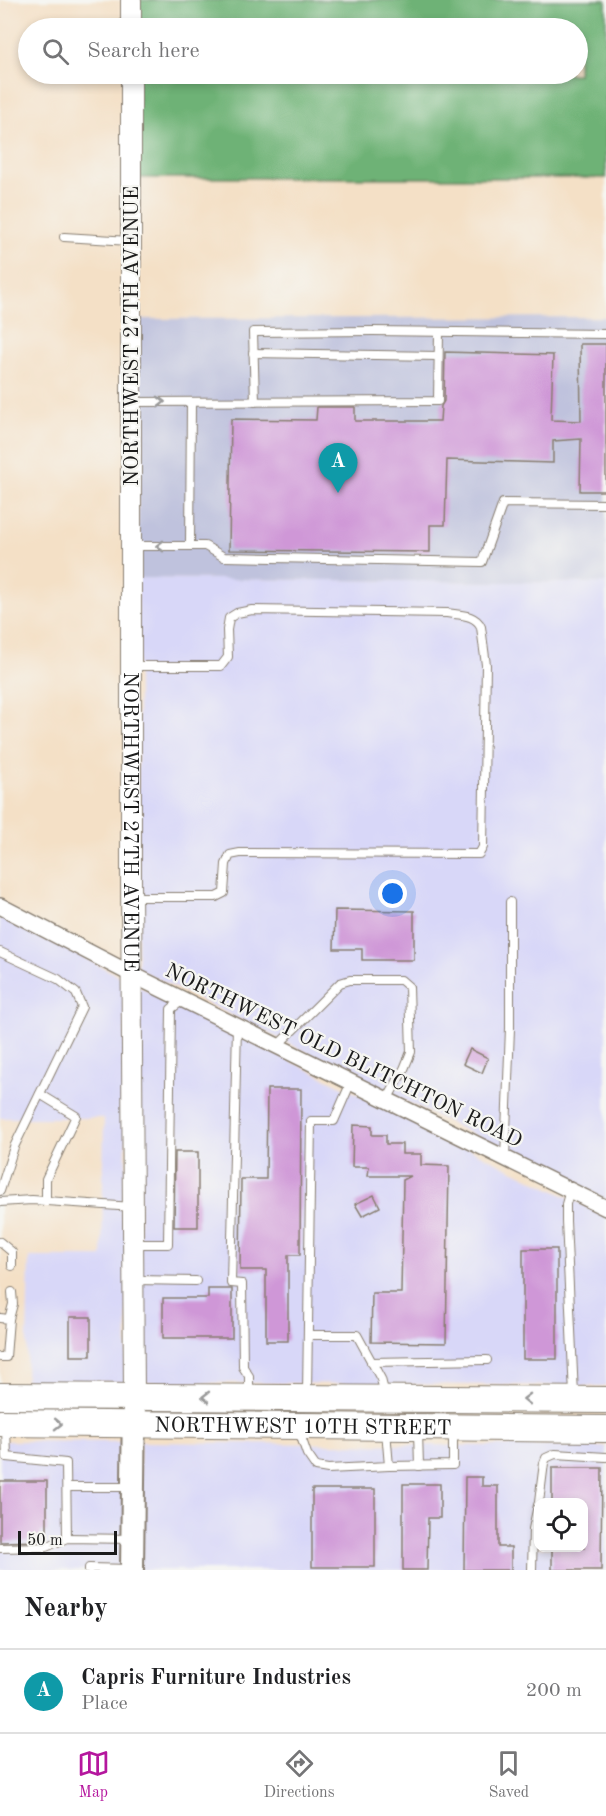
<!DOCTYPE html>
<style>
:root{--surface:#fff;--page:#f2f2f2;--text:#202124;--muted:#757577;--line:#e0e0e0;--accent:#b5179e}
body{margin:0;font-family:"Old Standard TT",serif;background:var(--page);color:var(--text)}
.controls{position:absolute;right:18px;bottom:18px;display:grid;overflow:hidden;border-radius:12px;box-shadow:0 3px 9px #0003}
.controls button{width:54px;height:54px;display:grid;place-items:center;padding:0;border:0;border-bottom:2px solid var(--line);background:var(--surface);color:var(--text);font:30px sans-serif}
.scale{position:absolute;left:18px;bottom:15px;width:99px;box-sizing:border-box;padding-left:6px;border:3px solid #1c1c1c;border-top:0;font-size:16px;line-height:21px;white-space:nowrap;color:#1c1c1c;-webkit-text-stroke:4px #f6f6f2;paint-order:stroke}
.you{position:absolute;left:393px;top:894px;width:21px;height:21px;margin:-15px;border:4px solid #fff;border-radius:50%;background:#1a73e8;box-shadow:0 0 0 9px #1a73e833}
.badge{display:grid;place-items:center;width:39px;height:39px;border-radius:50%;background:var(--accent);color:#fff;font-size:20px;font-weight:700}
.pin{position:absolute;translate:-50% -50px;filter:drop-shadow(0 2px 3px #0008)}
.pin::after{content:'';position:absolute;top:32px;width:21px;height:18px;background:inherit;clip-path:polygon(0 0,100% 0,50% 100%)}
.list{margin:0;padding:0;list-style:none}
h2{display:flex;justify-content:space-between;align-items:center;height:78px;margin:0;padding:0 24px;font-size:26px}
h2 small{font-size:20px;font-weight:400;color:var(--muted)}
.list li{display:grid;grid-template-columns:39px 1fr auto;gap:18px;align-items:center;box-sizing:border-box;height:84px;padding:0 24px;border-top:2px solid var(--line)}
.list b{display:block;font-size:22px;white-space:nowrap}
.list p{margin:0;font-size:20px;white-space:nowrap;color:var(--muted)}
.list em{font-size:20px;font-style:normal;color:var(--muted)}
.icon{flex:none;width:33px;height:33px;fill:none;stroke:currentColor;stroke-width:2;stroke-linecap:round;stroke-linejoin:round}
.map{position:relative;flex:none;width:606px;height:1570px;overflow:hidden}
.search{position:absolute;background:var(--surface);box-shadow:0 3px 9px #0003;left:18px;right:18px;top:18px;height:66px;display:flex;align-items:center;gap:15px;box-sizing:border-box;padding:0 21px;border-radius:33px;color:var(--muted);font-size:22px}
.sheet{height:162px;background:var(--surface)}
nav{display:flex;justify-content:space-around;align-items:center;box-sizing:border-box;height:84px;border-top:2px solid var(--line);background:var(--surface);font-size:16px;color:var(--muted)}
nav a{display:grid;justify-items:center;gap:3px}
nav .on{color:var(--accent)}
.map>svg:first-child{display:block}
.built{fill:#d8d7f8;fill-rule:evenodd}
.industrial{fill:#bfc2dd}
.forest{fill:#6eb276;stroke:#456749;stroke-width:1.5}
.building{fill:#cf97d7}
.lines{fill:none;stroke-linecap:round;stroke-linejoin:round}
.service-casing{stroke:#887e71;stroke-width:10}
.minor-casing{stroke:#887e71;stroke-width:18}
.tertiary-casing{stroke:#887e71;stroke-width:22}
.secondary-casing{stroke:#887e71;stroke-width:26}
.trunk-casing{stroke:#887e71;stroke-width:28}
.service{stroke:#fff;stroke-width:8}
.minor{stroke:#fff;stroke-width:15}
.tertiary{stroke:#fff;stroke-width:20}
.secondary{stroke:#fff;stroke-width:22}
.trunk{stroke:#fff;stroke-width:26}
.oneway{stroke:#999}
.labels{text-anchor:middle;stroke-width:4.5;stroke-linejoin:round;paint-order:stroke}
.street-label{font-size:21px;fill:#1c1c1c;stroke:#f6f6f2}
</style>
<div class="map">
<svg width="606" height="1570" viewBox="0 0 606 1570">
<rect width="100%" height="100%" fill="#f6f6f2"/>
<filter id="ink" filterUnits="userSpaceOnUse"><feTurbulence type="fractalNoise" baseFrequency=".0167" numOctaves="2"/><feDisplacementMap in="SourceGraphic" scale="12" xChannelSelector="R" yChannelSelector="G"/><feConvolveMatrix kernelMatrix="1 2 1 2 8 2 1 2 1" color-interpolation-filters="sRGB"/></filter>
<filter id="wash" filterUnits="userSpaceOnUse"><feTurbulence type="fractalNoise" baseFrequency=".008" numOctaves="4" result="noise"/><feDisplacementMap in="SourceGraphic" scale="24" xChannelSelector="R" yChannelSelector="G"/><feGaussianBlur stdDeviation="1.35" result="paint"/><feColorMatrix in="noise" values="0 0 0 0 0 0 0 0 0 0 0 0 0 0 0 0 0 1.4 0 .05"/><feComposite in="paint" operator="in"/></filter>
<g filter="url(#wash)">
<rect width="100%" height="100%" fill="#f4e0c6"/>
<g class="built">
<path d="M138,578L606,583V1200L138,969Z"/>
<path d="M0,914L125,979L127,1382L26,1381L29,1257H102L104,1118H0Z"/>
<path d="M138,986L606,1216V1386L141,1382Z"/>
<path d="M0,1441L127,1442L125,1570H0Z"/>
<path d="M140,1442L606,1447V1570H139ZM538,1502H584V1548H538Z"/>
</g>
<path class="industrial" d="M606,317V583L138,578V319Z"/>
<path class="forest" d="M138,0H606V178H138V74H578V28H138Z"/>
<g id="blocks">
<g class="building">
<path d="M580,344H606V491H580L581,439L553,441V463L447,460L445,525H430V552L229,550L231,419L316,420L317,407H355V421H440L441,406L444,401L445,352L553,355L551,420L581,421Z"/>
<path d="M335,910L414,911V960H362V949H334Z"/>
<path d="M470,1049L488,1058L482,1073L463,1064Z"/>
<path d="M267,1089H301L300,1255H288V1341H266V1270H240L241,1179H266Z"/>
<path d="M353,1125L372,1126V1135H386V1144H402V1154H421V1165L449,1166L446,1343L371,1342L372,1293H401L403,1180L411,1176H368L369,1167H352Z"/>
<path d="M175,1152H198V1227H174Z"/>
<path d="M374,1195L380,1207L362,1216L355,1204Z"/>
<rect x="523" y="1249" width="34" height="110"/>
<path d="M208,1289H232V1338H163V1298H208Z"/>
<rect x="70" y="1317" width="21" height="39"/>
<path d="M552,1468H602L601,1570H552V1548H584V1503H552Z"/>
<path d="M465,1477H482V1486H498V1547H511V1570H464Z"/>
<path d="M0,1481H47V1532H41V1541L0,1542Z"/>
<path d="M403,1484H440V1518H428L427,1570H403Z"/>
<rect x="312" y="1489" width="63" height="78"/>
</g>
</g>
</g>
<g filter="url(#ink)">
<use href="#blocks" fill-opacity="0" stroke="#887e71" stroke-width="1.5"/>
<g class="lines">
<defs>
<g id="service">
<path d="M64,237L130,241"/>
<path d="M253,353L438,356"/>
<path d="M133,402L438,401L439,332"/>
<path d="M255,402L253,332L373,331L606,334"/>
<path d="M132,546H205L224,557L482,562L503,503L606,504"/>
<path d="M190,546L191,402"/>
<path d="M131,897H216L224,893L226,864L230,855L240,853L479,854L483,847L486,665L481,627C476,614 459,615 447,613L252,610L237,613L229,618L227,630L228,657L221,666H132"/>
<path d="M0,952L58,979L76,993L82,1007L14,1147L0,1191"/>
<path d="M237,1026L231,1283L242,1284L243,1367L249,1376V1393"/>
<path d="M277,1046L340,983L350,980H401L409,987L411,1052L404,1069L387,1100"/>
<path d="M40,1094L76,1116L46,1179V1201"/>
<path d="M505,1158L510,1028V902"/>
<path d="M570,1190L566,1204V1221L574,1395"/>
<path d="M0,1202L32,1200L133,1207"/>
<path d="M0,1242L12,1252V1266"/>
<path d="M135,1244H168L171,1009L183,1000"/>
<path d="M135,1280L196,1281"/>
<path d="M0,1318L9,1319L6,1357H0"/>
<path d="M9,1319L13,1304L12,1292"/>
<path d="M308,1335H357L381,1379L385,1395"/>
<path d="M371,1362L487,1360"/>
<path d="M307,1393L311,1121H334L351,1082"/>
<path d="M6,1428L7,1457L66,1463L67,1538"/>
<path d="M299,1431L307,1454L316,1467L328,1469L389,1466L386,1431"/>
<path d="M418,1431L419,1466"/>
<path d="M389,1466L453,1465V1432"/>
<path d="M67,1487H131"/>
<path d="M539,1502L544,1463L546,1458L555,1454L606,1457"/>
<path d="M0,1548L46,1547L67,1538L132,1539"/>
<path d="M89,1570V1568L131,1569"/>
<path d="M532,1570L533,1529L538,1505"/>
</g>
<path id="minor" d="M0,906L131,974L606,1208"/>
<g id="tertiary">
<path d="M131,0V28"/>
<path id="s1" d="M131,74V878L134,1397"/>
</g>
<path id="secondary" d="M132,1570L134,1397"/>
<g id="trunk">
<path d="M0,1396L606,1400"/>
<path id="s2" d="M0,1423L606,1429"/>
</g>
</defs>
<use href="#service" class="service-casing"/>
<use href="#minor" class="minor-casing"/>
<use href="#tertiary" class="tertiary-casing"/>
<use href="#secondary" class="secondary-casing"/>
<use href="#trunk" class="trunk-casing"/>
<use href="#service" class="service"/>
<use href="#minor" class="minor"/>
<use href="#tertiary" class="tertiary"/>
<use href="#secondary" class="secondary"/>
<use href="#trunk" class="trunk"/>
</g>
<defs><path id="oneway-chevron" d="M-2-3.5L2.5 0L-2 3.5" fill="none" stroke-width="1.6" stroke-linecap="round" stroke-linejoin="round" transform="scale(1.5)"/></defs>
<g class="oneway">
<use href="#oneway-chevron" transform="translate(161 402) rotate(-1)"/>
<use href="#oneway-chevron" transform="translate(160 546) rotate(180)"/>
<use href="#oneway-chevron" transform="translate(206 1397) rotate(-180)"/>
<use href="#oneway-chevron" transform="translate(527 1399) rotate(-179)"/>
<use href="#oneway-chevron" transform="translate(58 1424) rotate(1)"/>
</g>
</g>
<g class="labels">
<g class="street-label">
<text transform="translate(131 336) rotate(-90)" y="7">NORTHWEST 27TH AVENUE</text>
<text dy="7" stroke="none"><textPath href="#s1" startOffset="748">NORTHWEST 27TH AVENUE</textPath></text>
<text transform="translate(344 1055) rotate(26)" y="7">NORTHWEST OLD BLITCHTON ROAD</text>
<text dy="7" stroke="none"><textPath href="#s2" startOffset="303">NORTHWEST 10TH STREET</textPath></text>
</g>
</g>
</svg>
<div class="controls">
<button><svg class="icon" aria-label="locate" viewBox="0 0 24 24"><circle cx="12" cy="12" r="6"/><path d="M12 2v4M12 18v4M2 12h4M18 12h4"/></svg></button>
</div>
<div class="scale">50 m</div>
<div class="you"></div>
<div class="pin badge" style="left:338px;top:493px;background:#0f9aa8">A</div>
<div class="search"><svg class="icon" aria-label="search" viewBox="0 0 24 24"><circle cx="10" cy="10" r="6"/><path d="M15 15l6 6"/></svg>Search here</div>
</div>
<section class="sheet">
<h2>Nearby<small></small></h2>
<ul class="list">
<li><span class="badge" style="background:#0f9aa8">A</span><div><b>Capris Furniture Industries</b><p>Place</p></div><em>200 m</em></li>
</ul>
</section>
<nav>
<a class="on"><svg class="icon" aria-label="map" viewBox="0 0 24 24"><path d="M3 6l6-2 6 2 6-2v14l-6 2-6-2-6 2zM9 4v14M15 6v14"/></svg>Map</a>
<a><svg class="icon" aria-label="directions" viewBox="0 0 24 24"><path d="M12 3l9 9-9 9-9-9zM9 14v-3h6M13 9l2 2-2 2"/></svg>Directions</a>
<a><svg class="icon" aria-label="saved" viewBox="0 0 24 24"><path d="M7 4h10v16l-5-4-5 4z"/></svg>Saved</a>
</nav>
